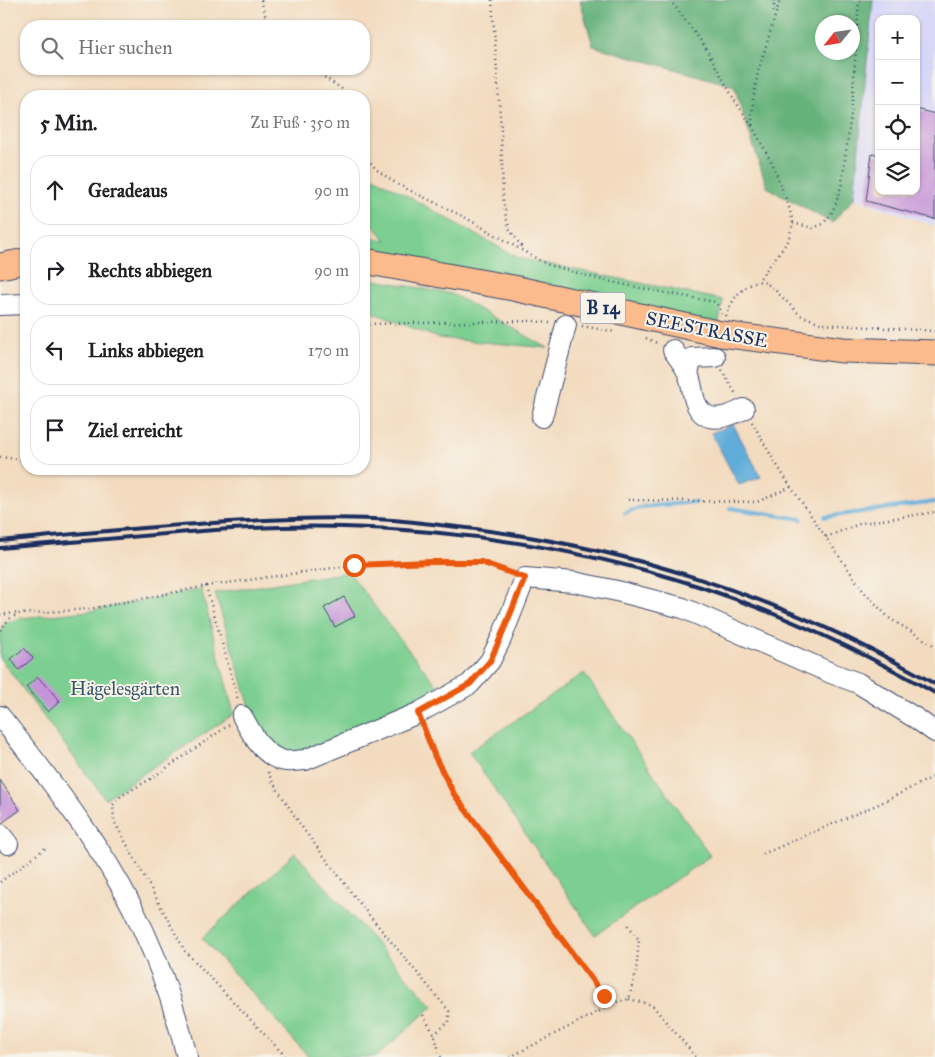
<!DOCTYPE html>
<html lang="de">
<meta charset="utf-8">
<style>
:root{--surface:#fff;--page:#f6f6f6;--text:#202124;--muted:#757577;--line:#e0e0e0}
body{margin:0;font-family:"IM FELL Great Primer",serif;background:var(--page);color:var(--text)}
.controls{position:absolute;right:15px;top:15px;display:grid;overflow:hidden;border-radius:10px;box-shadow:0 1px 4px #0004}
.controls button{width:45px;height:45px;display:grid;place-items:center;padding:0;border:0;border-bottom:1px solid var(--line);background:var(--surface);color:var(--text);font:25px sans-serif}
.compass{position:absolute;left:815px;top:15px;width:45px;height:45px;border-radius:50%;background:var(--surface);box-shadow:0 1px 4px #0004;rotate:240deg}
.stop{position:absolute;width:15px;height:15px;margin:-11px;border:4px solid #ea580c;border-radius:50%;background:#fff}
.stop.end{background:#ea580c;border-color:#fff;box-shadow:0 1px 5px #0008}
.list{margin:0;padding:0;list-style:none}
h2{display:flex;justify-content:space-between;align-items:center;height:65px;margin:0;padding:0 20px;font-size:21px}
h2 small{font-size:16px;font-weight:400;color:var(--muted)}
.list li{display:grid;grid-template-columns:32px 1fr auto;gap:15px;align-items:center;box-sizing:border-box;height:70px;margin:0 10px 10px;padding:0 10px;border:1px solid var(--line);border-radius:20px}
.list b{display:block;font-size:19px;white-space:nowrap}
.list em{font-size:16px;font-style:normal;color:var(--muted)}
.icon{flex:none;width:28px;height:28px;fill:none;stroke:currentColor;stroke-width:2;stroke-linecap:round;stroke-linejoin:round}
.map{position:relative;flex:none;width:935px;height:1057px;overflow:hidden}
.search{position:absolute;background:var(--surface);box-shadow:0 1px 4px #0004;left:20px;top:20px;width:350px;height:55px;display:flex;align-items:center;gap:12px;box-sizing:border-box;padding:0 18px;border-radius:20px;color:var(--muted);font-size:19px}
.panel{position:absolute;background:var(--surface);box-shadow:0 1px 4px #0004;left:20px;top:90px;width:350px;height:385px;border-radius:20px}
.map>svg:first-child{display:block}
.built{fill:#d8d7f8;fill-rule:evenodd}
.green{fill:#7dcf91;stroke:#4c7f78}
.forest{fill:#66b27b;stroke:#40706c;fill-rule:evenodd}
.water{fill:#61adda;stroke:#3e6e9c}
.lines{fill:none;stroke-linecap:round;stroke-linejoin:round}
.stream{stroke:#61adda;stroke-width:4}
.building{fill:#c695d9}
.minor-casing{stroke:#3b496d;stroke-width:22}
.major-casing{stroke:#3b496d;stroke-width:27}
.path{stroke:#3b496d;stroke-width:2.5;stroke-dasharray:1 4;stroke-linecap:butt}
.minor{stroke:#fff;stroke-width:20}
.major{stroke:#fbbb8c;stroke-width:25}
.rail{stroke:#1b2f5e;stroke-width:4}
.route{stroke:#ea580c;stroke-width:6}
.labels{text-anchor:middle;stroke-width:4;stroke-linejoin:round;paint-order:stroke}
.shield{fill:#f7f3e8;stroke:#5d6a87;stroke-width:1}
.shield-label{font-size:18px;font-weight:bold;fill:#1b2f5e}
.street-label{font-size:19px;fill:#1b2f5e;stroke:#f7f3e8}
.park-label{font-size:19px;fill:#34576b;stroke:#f7f3e8}
</style>
<div class="map">
<svg width="935" height="1057" viewBox="0 0 935 1057">
<rect width="100%" height="100%" fill="#f7f3e8"/>
<filter id="ink" filterUnits="userSpaceOnUse"><feTurbulence type="fractalNoise" baseFrequency=".02" numOctaves="2"/><feDisplacementMap in="SourceGraphic" scale="10" xChannelSelector="R" yChannelSelector="G"/><feConvolveMatrix kernelMatrix="1 2 1 2 8 2 1 2 1" color-interpolation-filters="sRGB"/></filter>
<filter id="wash" filterUnits="userSpaceOnUse"><feTurbulence type="fractalNoise" baseFrequency=".0096" numOctaves="4" result="noise"/><feDisplacementMap in="SourceGraphic" scale="20" xChannelSelector="R" yChannelSelector="G"/><feGaussianBlur stdDeviation="1.12" result="paint"/><feColorMatrix in="noise" values="0 0 0 0 0 0 0 0 0 0 0 0 0 0 0 0 0 1.4 0 .05"/><feComposite in="paint" operator="in"/></filter>
<g filter="url(#wash)">
<rect width="100%" height="100%" fill="#f3dbbf"/>
<path class="built" d="M873,0H935V226L854,198ZM879,19H916V191H879Z"/>
<g class="green">
<path d="M372,176L518,258L723,300L718,327L364,251V237L386,240L364,214V178Z"/>
<path d="M364,278L452,294L548,348L438,338L364,309Z"/>
<path d="M349,572L390,627L444,694L302,754L284,755L258,733L215,593Z"/>
<path d="M201,589L234,714L105,799L0,658V634L5,623L21,618L90,611Z"/>
<path d="M584,673L710,856L595,935L469,752Z"/>
<path d="M295,853L433,1006L376,1057H309L202,938Z"/>
</g>
<path class="forest" d="M580,0H873L854,198L832,223L767,187L734,86L593,46ZM822,22H852V52H822Z"/>
<path class="water" d="M733,424L761,477L739,485L711,433Z"/>
<g class="lines">
<g class="stream">
<path d="M730,508L802,519"/>
<path d="M625,513L641,507L696,502"/>
<path d="M825,517L935,502"/>
</g>
</g>
<g id="blocks">
<g class="building">
<path d="M916,109L935,114V219L866,201L872,154L879,155V191H916Z"/>
<path d="M344,597L355,616L335,627L324,608Z"/>
<path d="M24,648L33,658L19,670L11,659Z"/>
<path d="M38,677L60,701L48,712L26,687Z"/>
<path d="M0,780L20,810L2,823L0,822Z"/>
</g>
</g>
</g>
<g filter="url(#ink)">
<use href="#blocks" fill-opacity="0" stroke="#3b496d" stroke-width="1"/>
<g class="lines">
<defs>
<g id="minor">
<path d="M0,305L26,304"/>
<path d="M673,350C678,358 685,365 688,374C692,382 692,392 695,401C704,426 726,418 744,409"/>
<path d="M688,373L692,358L715,357"/>
<path d="M542,417L566,325"/>
<path d="M0,716C33,758 66,800 95,844C138,908 169,982 187,1057"/>
<path d="M242,716C252,734 263,757 285,761C291,762 299,760 305,760L418,713L470,684L490,661L501,639L525,578L574,582L617,591L683,608L831,673L858,683L917,719L935,732"/>
<path d="M0,834L8,844"/>
</g>
<g id="major">
<path d="M364,261L513,288L721,334L843,350L935,353"/>
<path d="M0,266L26,261"/>
</g>
</defs>
<use href="#minor" class="minor-casing"/>
<use href="#major" class="major-casing"/>
<g class="path">
<path d="M261,0L266,18L271,26"/>
<path d="M492,0L501,129L503,198L506,217L510,230L523,249"/>
<path d="M670,0L704,45L735,101L752,126L773,165L790,210L793,223L788,241L758,281"/>
<path d="M774,0V15"/>
<path d="M312,69L342,89L349,96"/>
<path d="M752,125L753,100L758,72L780,0"/>
<path d="M364,155L377,170L397,184L466,218L546,264L598,279L640,288L715,302L719,307L722,314"/>
<path d="M793,223L813,228L823,224L831,214L836,203L842,183L852,107L859,0"/>
<path d="M726,316C734,297 738,290 758,281L766,283L774,289L800,315L823,324L935,331"/>
<path d="M364,324L533,321L550,323"/>
<path d="M582,326L616,332"/>
<path d="M646,338L659,344"/>
<path d="M722,370L737,396"/>
<path d="M752,422L773,459L791,487L864,592L889,618L935,646"/>
<path d="M0,457L26,460"/>
<path d="M100,469L166,475L179,469"/>
<path d="M628,500L757,502L791,487"/>
<path d="M826,537L862,523L935,512"/>
<path d="M206,586L354,565L431,562H481L511,573"/>
<path d="M0,615L14,613L18,614"/>
<path d="M0,630L9,619L19,614L90,609L206,586L238,700"/>
<path d="M229,725L149,780L121,796L113,805L114,821L185,951L286,1057"/>
<path d="M424,728L435,757L454,794L604,996L617,1002"/>
<path d="M268,772L272,781L304,830L364,909L449,1011V1022L434,1034"/>
<path d="M763,854L881,803L935,776"/>
<path d="M0,882L48,846"/>
<path d="M629,999L652,1005L696,1057"/>
<path d="M423,1015L434,1034L441,1057"/>
<path d="M510,1057L617,1002L629,999L636,972L639,940L627,923"/>
</g>
<use href="#minor" class="minor"/>
<use href="#major" class="major"/>
<g class="rail">
<path d="M0,541C71,534 142,527 213,523C272,519 332,516 392,520C408,521 424,523 440,525C614,542 784,596 935,684"/>
<path d="M0,548C63,543 126,537 189,532C240,528 292,525 344,527C465,530 586,550 701,587C782,614 861,651 935,693"/>
</g>
</g>
</g>
<g class="lines" filter="url(#ink)">
<path class="route" d="M354,565L431,562H481L525,578L500,639L490,661L470,684L418,713L435,757L454,794L604,996"/>
</g>
<g class="labels">
<rect class="shield" x="580.5" y="292.5" width="45" height="31" rx="4"/>
<g class="shield-label">
<text x="603" y="314">B 14</text>
</g>
<g class="street-label">
<text transform="translate(707 329) rotate(11)" y="7">SEESTRASSE</text>
</g>
<g class="park-label">
<text x="125" y="695">Hägelesgärten</text>
</g>
</g>
</svg>
<div class="controls">
<button>+</button>
<button>−</button>
<button><svg class="icon" aria-label="locate" viewBox="0 0 24 24"><circle cx="12" cy="12" r="6"/><path d="M12 2v4M12 18v4M2 12h4M18 12h4"/></svg></button>
<button><svg class="icon" aria-label="layers" viewBox="0 0 24 24"><path d="M12 4l9 5-9 5-9-5zM3 14l9 5 9-5"/></svg></button>
</div>
<svg class="compass" viewBox="-18 -18 36 36"><path d="M0-13l5 13h-10z" fill="#e53935"/><path d="M0 13l5-13h-10z" fill="#757577"/></svg>
<div class="stop" style="left:354px;top:565px"></div>
<div class="stop end" style="left:604px;top:996px"></div>
<div class="search"><svg class="icon" aria-label="search" viewBox="0 0 24 24"><circle cx="10" cy="10" r="6"/><path d="M15 15l6 6"/></svg>Hier suchen</div>
<section class="panel">
<h2>5 Min.<small>Zu Fuß · 350 m</small></h2>
<ul class="list">
<li><svg class="icon" aria-label="ahead" viewBox="0 0 24 24"><path d="M12 20V5M6 11l6-6 6 6"/></svg><div><b>Geradeaus</b></div><em>90 m</em></li>
<li><svg class="icon" aria-label="right" viewBox="0 0 24 24"><path d="M7 20v-9h11M14 6l5 5-5 5"/></svg><div><b>Rechts abbiegen</b></div><em>90 m</em></li>
<li><svg class="icon" aria-label="left" viewBox="0 0 24 24"><path d="M17 20v-9H6M10 6l-5 5 5 5"/></svg><div><b>Links abbiegen</b></div><em>170 m</em></li>
<li><svg class="icon" aria-label="arrive" viewBox="0 0 24 24"><path d="M6 21V4h12l-3 4 3 4H6"/></svg><div><b>Ziel erreicht</b></div></li>
</ul>
</section>
</div>
